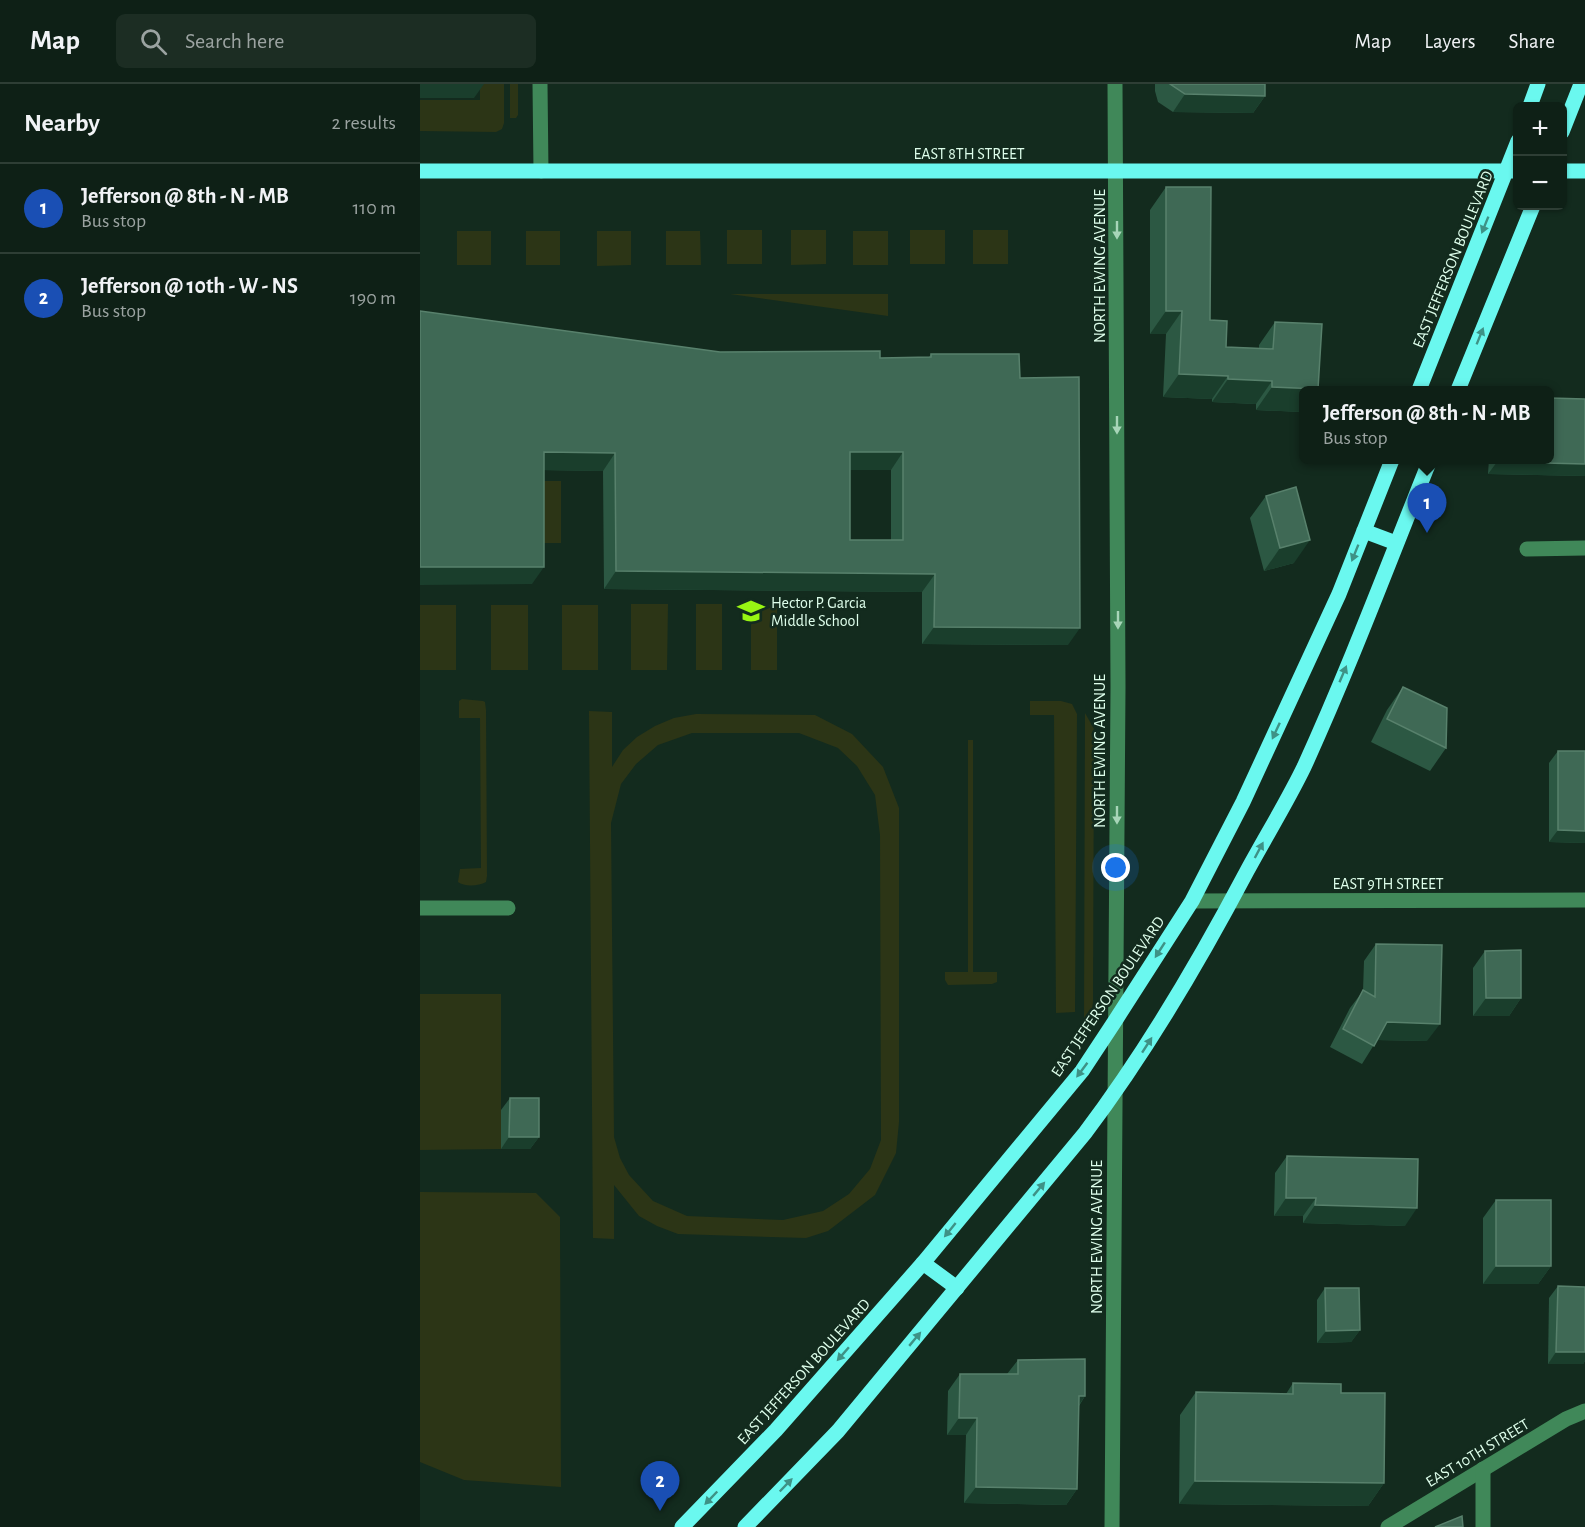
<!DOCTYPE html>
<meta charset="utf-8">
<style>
:root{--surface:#0e2016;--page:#1c2d23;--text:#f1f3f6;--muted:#9ba3a1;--line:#2e3e35;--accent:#bca0f2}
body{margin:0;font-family:"Alegreya Sans",sans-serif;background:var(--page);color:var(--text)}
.controls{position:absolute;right:18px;top:18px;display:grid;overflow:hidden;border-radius:9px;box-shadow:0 2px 4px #0004}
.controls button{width:54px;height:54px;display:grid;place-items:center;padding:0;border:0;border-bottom:2px solid var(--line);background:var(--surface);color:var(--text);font:30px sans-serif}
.you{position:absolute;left:696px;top:784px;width:21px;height:21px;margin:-15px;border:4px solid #fff;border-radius:50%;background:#1a73e8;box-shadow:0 0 0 9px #1a73e833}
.badge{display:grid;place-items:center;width:39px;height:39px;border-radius:50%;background:var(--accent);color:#fff;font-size:20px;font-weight:700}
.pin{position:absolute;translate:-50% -50px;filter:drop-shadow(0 2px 3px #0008)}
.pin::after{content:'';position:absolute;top:32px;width:21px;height:18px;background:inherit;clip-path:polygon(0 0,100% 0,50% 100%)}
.popup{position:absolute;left:879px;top:302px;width:255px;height:78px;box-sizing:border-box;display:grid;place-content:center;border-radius:9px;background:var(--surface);filter:drop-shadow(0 2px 4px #0005);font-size:20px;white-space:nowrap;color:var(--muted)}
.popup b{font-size:22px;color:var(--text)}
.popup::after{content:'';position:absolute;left:50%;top:100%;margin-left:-12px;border:12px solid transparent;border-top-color:var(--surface)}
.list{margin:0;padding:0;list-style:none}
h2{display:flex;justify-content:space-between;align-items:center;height:78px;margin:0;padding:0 24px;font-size:26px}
h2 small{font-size:20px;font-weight:400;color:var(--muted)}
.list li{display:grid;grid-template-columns:39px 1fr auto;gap:18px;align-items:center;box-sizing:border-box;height:90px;padding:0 24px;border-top:2px solid var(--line)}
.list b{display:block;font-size:22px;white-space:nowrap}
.list p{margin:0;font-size:20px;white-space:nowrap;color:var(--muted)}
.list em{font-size:20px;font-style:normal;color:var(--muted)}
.icon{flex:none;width:33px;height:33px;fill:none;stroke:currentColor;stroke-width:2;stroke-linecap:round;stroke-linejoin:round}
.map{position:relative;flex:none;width:1165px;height:1443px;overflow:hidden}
header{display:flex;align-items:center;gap:36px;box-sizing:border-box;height:84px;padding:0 30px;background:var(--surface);border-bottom:2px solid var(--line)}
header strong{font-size:28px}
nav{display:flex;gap:33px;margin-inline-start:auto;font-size:21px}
.search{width:420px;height:54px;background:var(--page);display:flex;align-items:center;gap:15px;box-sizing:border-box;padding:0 21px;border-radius:9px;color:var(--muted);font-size:22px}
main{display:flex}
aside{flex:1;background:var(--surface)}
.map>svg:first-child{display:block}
.green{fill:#2c3516;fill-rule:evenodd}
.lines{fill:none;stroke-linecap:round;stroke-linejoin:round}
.minor{stroke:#408859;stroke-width:15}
.major{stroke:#6af8ef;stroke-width:15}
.wall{fill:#2c5843;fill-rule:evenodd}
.shaded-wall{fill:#1a3e2c}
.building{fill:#3f6955;stroke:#58816c;stroke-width:1.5;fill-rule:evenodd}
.oneway{fill:#3e9286}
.oneway2{fill:#a7d5b8}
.labels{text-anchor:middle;stroke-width:5;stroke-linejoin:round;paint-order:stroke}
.street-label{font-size:16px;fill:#defeeb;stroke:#132b1e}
.poi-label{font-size:16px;fill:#defeeb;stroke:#132b1e;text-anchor:start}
</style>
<header>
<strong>Map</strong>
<div class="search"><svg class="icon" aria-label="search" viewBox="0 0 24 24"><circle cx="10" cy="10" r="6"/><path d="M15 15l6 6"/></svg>Search here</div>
<nav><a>Map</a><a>Layers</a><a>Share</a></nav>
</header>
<main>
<aside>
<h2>Nearby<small>2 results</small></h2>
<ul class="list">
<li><span class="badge" style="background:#1a4fb4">1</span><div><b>Jefferson @ 8th - N - MB</b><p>Bus stop</p></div><em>110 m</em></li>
<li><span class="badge" style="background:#1a4fb4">2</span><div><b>Jefferson @ 10th - W - NS</b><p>Bus stop</p></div><em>190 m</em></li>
</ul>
</aside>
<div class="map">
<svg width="1165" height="1443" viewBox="0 0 1165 1443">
<rect width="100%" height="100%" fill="#132b1e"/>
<g class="green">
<path d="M60,0H84V39L82,45L76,48L0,47V16H60Z"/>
<path d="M90,0H98V31L96,34H90Z"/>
<rect x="307" y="146" width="35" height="34"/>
<path d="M371,146H406V180L371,181Z"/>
<rect x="490" y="146" width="35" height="34"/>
<rect x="553" y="146" width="35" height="34"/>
<rect x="37" y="147" width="34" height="34"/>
<rect x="106" y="147" width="34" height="34"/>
<path d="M177,147H211V181L177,182Z"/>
<path d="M246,147H280L281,181H246Z"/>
<rect x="433" y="147" width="35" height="34"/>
<path d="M310,210H468V232Z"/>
<rect x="112" y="397" width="29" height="62"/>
<path d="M211,520H248L247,586H211Z"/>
<rect x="276" y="520" width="26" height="66"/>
<rect x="0" y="521" width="36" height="65"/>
<rect x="71" y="521" width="37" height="65"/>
<rect x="142" y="521" width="36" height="65"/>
<rect x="331" y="521" width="26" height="65"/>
<path d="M42,615L63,617L65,618L66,626L67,792L66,798C59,802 44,803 38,798L40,785L61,784L60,634H39V617Z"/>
<path d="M610,617H641L652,620L657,630L655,928L636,929L634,631H610Z"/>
<path d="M169,627L192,628V683L203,666L217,653L235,642L254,634L276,630L395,631L432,650L463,683L479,724V1038L476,1069L455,1111L408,1147L386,1154L258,1150L237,1142L219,1132L194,1101V1155L173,1154ZM272,649H379L418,664L437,682L455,711L460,751L461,1056L450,1085L429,1110L403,1127L363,1136L267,1132L233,1117L209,1091L200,1074L194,1053L191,739L201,700L216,680L238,661Z"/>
<path d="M665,629L674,645L673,918L671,931L664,940Z"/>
<path d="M548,656H553V888H577V898L572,900L528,901L525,896V888H548Z"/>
<path d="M0,910H81V1065L0,1066Z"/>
<path d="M0,1108L116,1109L140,1133L141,1403L44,1396L0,1378Z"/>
</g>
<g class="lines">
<g class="minor">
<path d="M120,0L121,87"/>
<path d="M1107,465L1165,464"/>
<path d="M772,817L1165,816"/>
<path d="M0,824H88"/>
<path d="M692,1443L698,603L695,0"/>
<path d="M968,1443L1146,1335L1165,1327"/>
<path d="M1063,1443V1385"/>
</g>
<g class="major">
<path d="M1110,22L1118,0"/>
<path d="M1142,48L1161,0"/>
<path d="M0,87H1098"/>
<path d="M1142,87H1165"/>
<path d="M999,306L1098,57"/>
<path d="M1038,306L1113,122"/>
<path d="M944,447L976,459"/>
<path d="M503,1179L537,1204"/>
<path d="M262,1443L356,1346L503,1179L662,987L695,937L772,817L823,718L919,510L972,376"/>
<path d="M325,1443L418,1347L665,1049C727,967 779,878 827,787C846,752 867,718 884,683C930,582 969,478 1010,376"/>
</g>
</g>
<g class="wall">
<path d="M735,0H845V12L833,29L753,28L738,18L735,7Z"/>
<path d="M746,103L790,236L806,263L839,264V261L855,238L882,328L836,326V320L792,318V315L743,313L746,250H730V126Z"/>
<path d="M0,227L300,268L460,274L509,273L511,270L600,294L648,561L502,560V508L184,505L183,387L124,386L112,500ZM430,386H471V456H430Z"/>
<path d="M1165,315V392L1068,390L1069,375H1130Z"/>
<path d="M846,412L874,479L844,487L830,434Z"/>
<path d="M983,603L1026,664L1010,687L951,658L967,626Z"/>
<path d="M1138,667L1165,759L1129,758V679Z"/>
<path d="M956,860L1007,957L957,956L942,980L910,963L930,924L943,907L944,877Z"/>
<path d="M1065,867L1101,914L1089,932H1053V884Z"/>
<path d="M90,1014L119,1053L110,1065H81V1026Z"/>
<path d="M867,1072L985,1142L883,1139V1132H854L855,1089Z"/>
<path d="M1076,1116L1131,1182L1118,1200H1063V1134Z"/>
<path d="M1138,1202L1165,1203V1277L1163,1280H1128L1129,1214Z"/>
<path d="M905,1204L940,1246L931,1258L897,1259V1216Z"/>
<path d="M598,1276L665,1312L659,1322L657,1405L646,1421L544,1419L546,1351H527L528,1307L540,1290H587Z"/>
<path d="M873,1299L921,1309L964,1399L948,1422L759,1420L760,1331L776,1308L866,1310Z"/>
</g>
<g class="shaded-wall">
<path d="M0,0H64L54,14H0Z"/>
<path d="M765,10L845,12L833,29L753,28Z"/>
<path d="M746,227H762L746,250H730Z"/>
<path d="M759,290L808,292L792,315L743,313Z"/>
<path d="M808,295L852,297L836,320L792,318Z"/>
<path d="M852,303L898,305V306H884V326L882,328L836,326Z"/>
<path d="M124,368L195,369L183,387L112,386Z"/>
<path d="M430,368H483L471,386H418Z"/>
<path d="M1077,378L1165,380V392L1068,390Z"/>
<path d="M890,456L874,479L844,487L860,464Z"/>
<path d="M0,483H124L112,500L0,501Z"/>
<path d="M196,487L515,490L502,508L184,505Z"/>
<path d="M514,543L660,544L648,561L502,560Z"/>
<path d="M1138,746L1165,747V759L1129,758Z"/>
<path d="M1066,914H1101L1089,932H1053Z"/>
<path d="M967,938L1020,940L1007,957L954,956Z"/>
<path d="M89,1053H119L110,1065H81Z"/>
<path d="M866,1114H896L883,1132H854Z"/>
<path d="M895,1121L997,1124L985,1142L883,1139Z"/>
<path d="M1076,1182H1131L1118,1200H1063Z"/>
<path d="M940,1246L931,1258L897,1259L906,1247Z"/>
<path d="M1136,1268H1165V1277L1163,1280H1128Z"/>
<path d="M659,1312H665L654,1328Z"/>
<path d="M539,1334H557L546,1351H527Z"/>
<path d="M775,1397L964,1399L948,1422L759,1420Z"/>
<path d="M556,1403L657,1405L646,1421L544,1419Z"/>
</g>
<g class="building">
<path d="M750,0H845V12L765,10Z"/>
<path d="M746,103H791L790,236L807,237L806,263L853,265L855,238L902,240L898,305L852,303V297L808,295V292L759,290L762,227H746Z"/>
<path d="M0,227L300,268L460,267V274L511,273V270H599L600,294L659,293L660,544L514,543L515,490L196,487L195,369L124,368V483H0ZM430,368H483V456H430Z"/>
<path d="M1130,314L1165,315V380L1077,378V375H1130Z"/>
<path d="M876,403L890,456L860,464L846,412Z"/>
<path d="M983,603L1027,624L1026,664L967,635Z"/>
<path d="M1138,667H1165V747L1138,746Z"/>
<path d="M956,860L1022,861L1020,940L967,938L954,962L923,945L943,906L955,913Z"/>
<path d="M1101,866V914H1066L1065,867Z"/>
<path d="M90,1014H119V1053H89Z"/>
<path d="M867,1072L998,1075L997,1124L895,1121L896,1114H866Z"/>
<rect x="1076" y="1116" width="55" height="66"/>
<path d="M1138,1202L1165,1203V1268H1136Z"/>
<path d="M905,1204H939L940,1246L906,1247Z"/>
<path d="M665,1275V1312H659L657,1405L556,1403L557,1334H539L540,1290H598V1276Z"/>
<path d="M873,1299L921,1300V1309H965L964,1399L775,1397L776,1308L873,1310Z"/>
<path d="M1042,1432L1043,1443H1015Z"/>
</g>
<defs><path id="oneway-solid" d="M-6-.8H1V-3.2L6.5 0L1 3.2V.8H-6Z" transform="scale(1.5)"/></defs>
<g class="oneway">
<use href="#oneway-solid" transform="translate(1065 141) rotate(112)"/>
<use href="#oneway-solid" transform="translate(1060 252) rotate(-68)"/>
<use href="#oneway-solid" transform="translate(935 469) rotate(112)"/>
<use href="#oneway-solid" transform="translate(923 590) rotate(-67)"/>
<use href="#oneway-solid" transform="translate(856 647) rotate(115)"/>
<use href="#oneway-solid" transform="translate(839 766) rotate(-62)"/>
<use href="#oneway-solid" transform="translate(740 866) rotate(123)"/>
<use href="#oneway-solid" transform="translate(727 961) rotate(-57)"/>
<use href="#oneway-solid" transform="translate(662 986) rotate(127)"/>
<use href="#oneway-solid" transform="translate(619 1105) rotate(-50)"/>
<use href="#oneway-solid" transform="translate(530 1146) rotate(129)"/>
<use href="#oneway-solid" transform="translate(495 1255) rotate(-50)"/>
<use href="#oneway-solid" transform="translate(423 1270) rotate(131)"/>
<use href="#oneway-solid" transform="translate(366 1401) rotate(-46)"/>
<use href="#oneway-solid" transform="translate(291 1414) rotate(134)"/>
</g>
<g class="oneway2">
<use href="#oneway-solid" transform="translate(697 146) rotate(90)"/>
<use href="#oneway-solid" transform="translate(697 341) rotate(90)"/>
<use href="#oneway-solid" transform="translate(698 536) rotate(90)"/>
<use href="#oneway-solid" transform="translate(697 731) rotate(90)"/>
</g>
<defs>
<symbol id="school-bare" viewBox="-9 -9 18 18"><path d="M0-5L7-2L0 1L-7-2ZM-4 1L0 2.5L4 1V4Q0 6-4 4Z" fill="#98f513" stroke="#132b1e" stroke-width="2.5" paint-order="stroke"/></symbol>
</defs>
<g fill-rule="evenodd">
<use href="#school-bare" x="312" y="508" width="38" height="38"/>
</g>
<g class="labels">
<g class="street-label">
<text x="549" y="75">EAST 8TH STREET</text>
<text transform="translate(1032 175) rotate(-68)" y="6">EAST JEFFERSON BOULEVARD</text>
<text transform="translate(679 182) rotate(-90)" y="6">NORTH EWING AVENUE</text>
<text transform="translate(679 667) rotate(-90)" y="6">NORTH EWING AVENUE</text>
<text x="968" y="805">EAST 9TH STREET</text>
<text transform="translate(687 912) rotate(-56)" y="6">EAST JEFFERSON BOULEVARD</text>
<text transform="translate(676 1153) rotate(-90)" y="6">NORTH EWING AVENUE</text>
<text transform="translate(383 1287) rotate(-48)" y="6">EAST JEFFERSON BOULEVARD</text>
<text transform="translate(1057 1368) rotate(-31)" y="6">EAST 10TH STREET</text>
</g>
<g class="poi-label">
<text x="351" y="524">Hector P. Garcia<tspan x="351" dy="18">Middle School</tspan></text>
</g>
</g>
</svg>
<div class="controls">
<button>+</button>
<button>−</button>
</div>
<div class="you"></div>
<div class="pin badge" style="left:1007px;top:449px;background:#1a4fb4">1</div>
<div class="popup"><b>Jefferson @ 8th - N - MB</b>Bus stop</div>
<div class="pin badge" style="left:240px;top:1427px;background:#1a4fb4">2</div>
</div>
</main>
